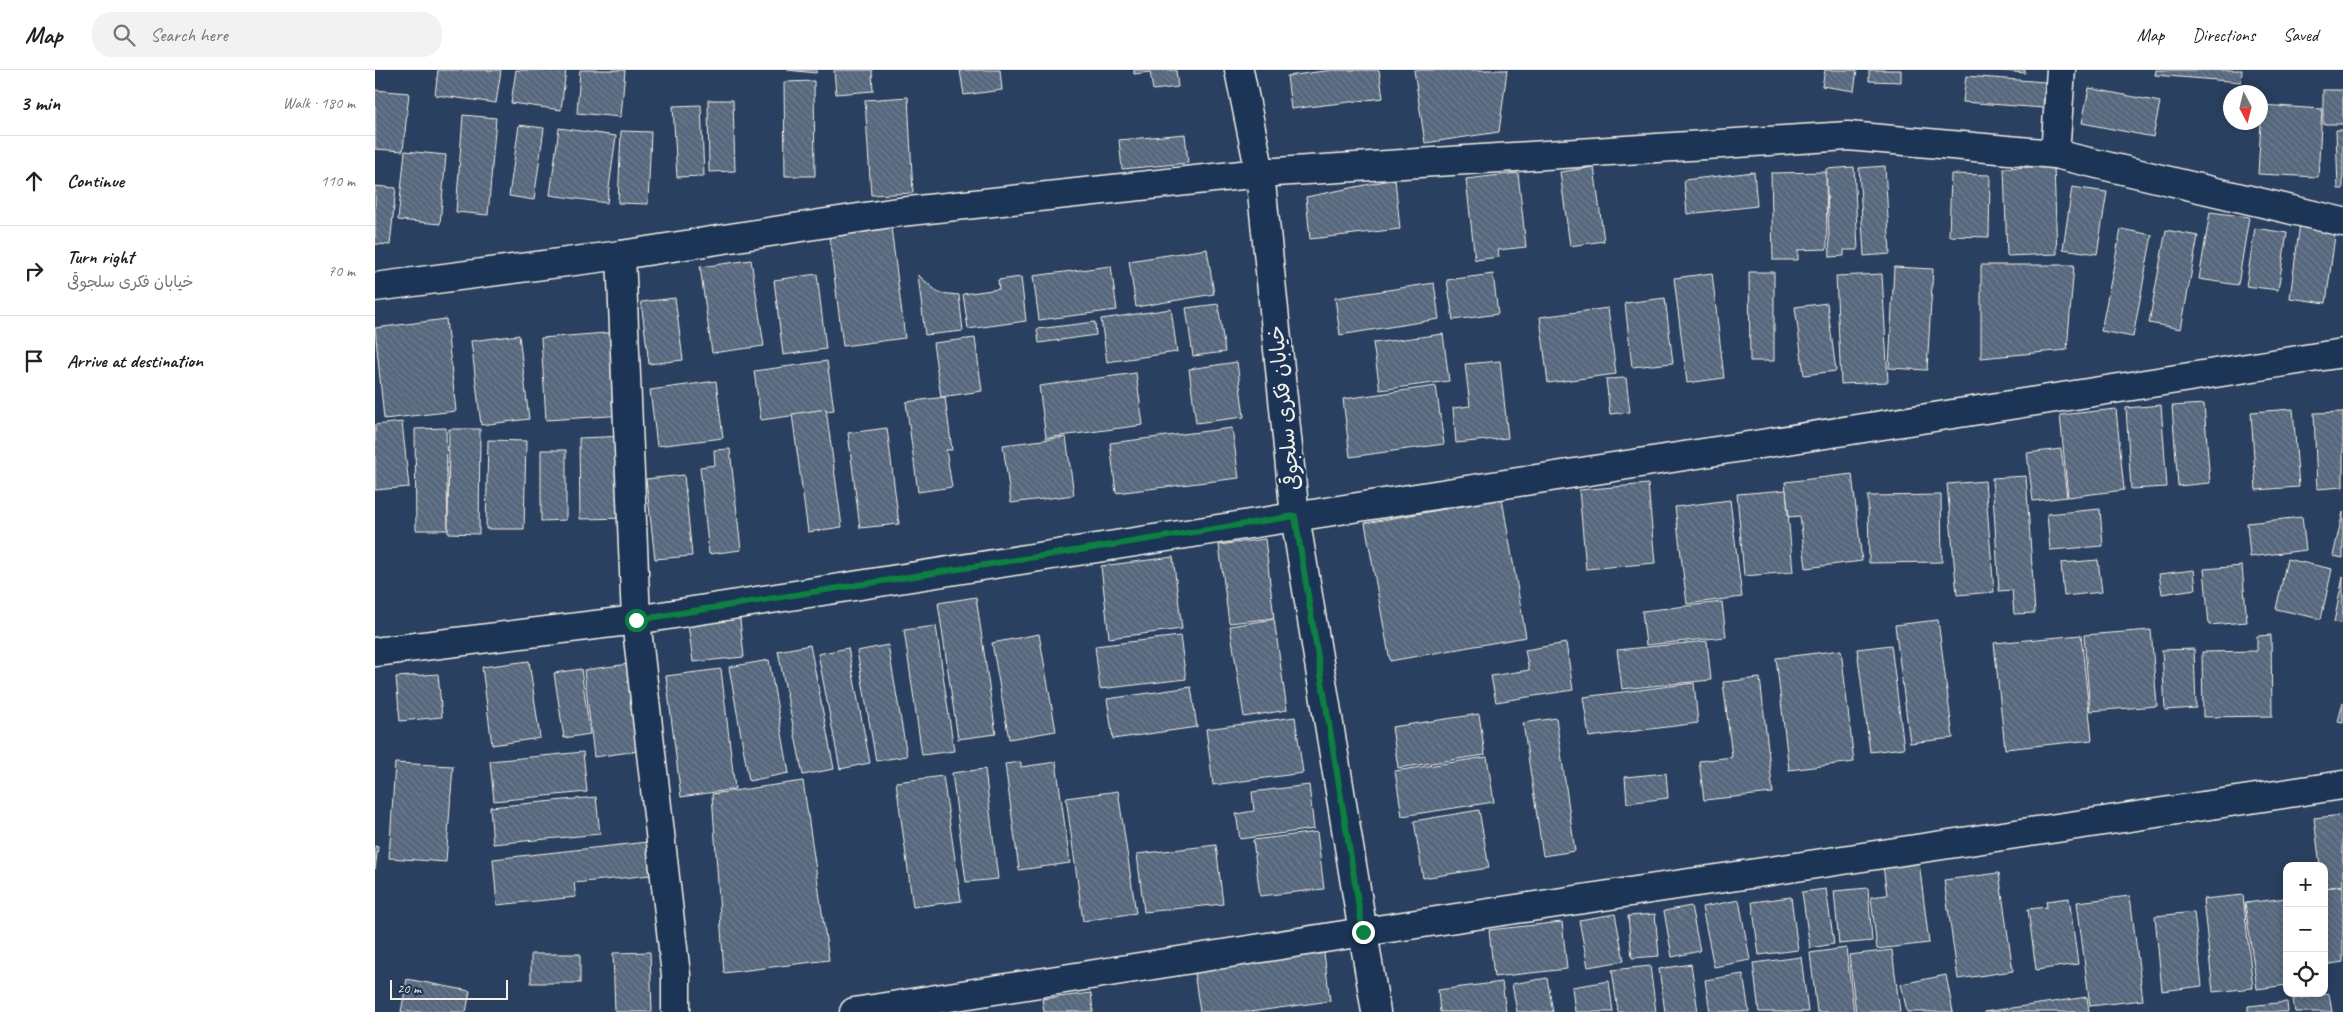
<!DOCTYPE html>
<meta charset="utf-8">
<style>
:root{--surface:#fff;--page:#f2f2f2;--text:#202124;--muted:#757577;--line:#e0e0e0}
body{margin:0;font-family:Caveat,"Playpen Sans Arabic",sans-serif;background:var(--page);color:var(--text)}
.controls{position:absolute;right:15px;bottom:15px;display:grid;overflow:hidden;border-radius:10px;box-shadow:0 2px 12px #0003}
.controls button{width:45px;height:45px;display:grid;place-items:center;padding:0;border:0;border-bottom:1px solid var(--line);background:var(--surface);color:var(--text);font:25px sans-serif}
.compass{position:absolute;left:1848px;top:15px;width:45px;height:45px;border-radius:50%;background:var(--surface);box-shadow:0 2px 12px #0003;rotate:173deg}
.scale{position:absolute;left:15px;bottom:12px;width:118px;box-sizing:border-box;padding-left:5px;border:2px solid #f4f1e8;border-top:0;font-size:14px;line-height:18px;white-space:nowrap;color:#f4f1e8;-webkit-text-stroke:4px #1d3557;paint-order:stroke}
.stop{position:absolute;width:15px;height:15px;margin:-11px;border:4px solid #0b8043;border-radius:50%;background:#fff}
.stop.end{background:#0b8043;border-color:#fff;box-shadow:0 1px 5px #0008}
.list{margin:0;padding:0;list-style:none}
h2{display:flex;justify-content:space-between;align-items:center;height:65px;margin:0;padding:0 20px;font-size:21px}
h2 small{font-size:16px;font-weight:400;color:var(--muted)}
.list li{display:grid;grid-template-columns:32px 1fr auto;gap:15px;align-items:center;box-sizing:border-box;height:90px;padding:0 20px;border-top:1px solid var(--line)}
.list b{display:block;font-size:19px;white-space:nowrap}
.list p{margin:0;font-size:16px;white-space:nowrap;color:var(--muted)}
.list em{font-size:16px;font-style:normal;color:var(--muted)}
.icon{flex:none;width:28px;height:28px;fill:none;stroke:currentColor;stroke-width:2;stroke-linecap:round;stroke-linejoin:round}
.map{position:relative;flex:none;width:1968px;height:942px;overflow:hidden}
header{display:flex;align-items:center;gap:30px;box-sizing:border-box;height:70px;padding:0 25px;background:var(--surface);border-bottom:1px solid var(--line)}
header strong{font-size:24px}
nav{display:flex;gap:28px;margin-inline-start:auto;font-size:18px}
.search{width:350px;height:45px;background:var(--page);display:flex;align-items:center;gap:12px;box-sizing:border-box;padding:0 18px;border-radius:20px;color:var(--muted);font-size:19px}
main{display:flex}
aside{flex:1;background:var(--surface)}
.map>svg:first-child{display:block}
.building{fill:url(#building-back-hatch);stroke:#f4f1e8}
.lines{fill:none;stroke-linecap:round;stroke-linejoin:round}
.street-casing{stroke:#f4f1e8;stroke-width:31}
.secondary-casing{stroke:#f4f1e8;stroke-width:31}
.street{stroke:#1d3557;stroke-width:28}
.secondary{stroke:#1d3557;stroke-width:28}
.route{stroke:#0b8043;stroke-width:6}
.labels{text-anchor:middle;stroke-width:5;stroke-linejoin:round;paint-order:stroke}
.street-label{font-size:21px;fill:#f4f1e8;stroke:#1d3557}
</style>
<header>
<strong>Map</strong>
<div class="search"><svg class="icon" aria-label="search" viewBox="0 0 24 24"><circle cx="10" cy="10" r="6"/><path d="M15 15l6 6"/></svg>Search here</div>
<nav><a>Map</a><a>Directions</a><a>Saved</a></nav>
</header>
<main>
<aside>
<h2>3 min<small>Walk · 180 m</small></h2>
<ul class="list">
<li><svg class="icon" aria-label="ahead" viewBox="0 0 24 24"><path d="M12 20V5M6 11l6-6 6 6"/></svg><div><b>Continue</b></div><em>110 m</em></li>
<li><svg class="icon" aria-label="right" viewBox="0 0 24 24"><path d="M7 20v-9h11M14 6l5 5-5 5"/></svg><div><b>Turn right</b><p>خیابان فکری سلجوقی</p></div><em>70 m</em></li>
<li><svg class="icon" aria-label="arrive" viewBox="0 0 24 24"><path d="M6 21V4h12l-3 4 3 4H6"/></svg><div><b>Arrive at destination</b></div></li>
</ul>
</aside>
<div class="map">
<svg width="1968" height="942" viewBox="0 0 1968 942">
<defs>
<pattern id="building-back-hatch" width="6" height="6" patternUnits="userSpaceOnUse" patternTransform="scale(1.25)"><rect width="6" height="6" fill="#56677d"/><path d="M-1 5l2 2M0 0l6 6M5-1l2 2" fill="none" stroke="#6f7d8f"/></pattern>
</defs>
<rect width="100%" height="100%" fill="#2a4060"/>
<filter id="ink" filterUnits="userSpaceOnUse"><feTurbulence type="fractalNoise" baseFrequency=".02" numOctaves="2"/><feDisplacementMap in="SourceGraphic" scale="10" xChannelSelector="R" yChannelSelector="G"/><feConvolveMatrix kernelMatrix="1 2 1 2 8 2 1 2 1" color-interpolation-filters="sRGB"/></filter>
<g filter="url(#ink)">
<g class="building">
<path d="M63,0H126L121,33L60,25Z"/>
<path d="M141,0H191L186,40L136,33Z"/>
<path d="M205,0H250L246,47L202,43Z"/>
<path d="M412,0H442L441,3Z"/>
<path d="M459,0H497L498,21L461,24Z"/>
<path d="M585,0H625L627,20L589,25Z"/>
<path d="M759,0H801L803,17L778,20L775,2L759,4Z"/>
<path d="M957,0H1004L1008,28L916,39L912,6Z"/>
<path d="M1039,0H1132L1124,62L1050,73Z"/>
<path d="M1450,0H1482L1479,21L1447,16Z"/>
<path d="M1494,0H1526V12L1494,11Z"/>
<path d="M1618,0H1650V3Z"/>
<path d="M1781,0H1867L1866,12L1780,5Z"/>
<path d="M1591,6L1670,12L1668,38L1588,32Z"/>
<path d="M439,11L440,106H410L409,12Z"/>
<path d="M1714,18L1785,32L1778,67L1707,53Z"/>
<path d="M0,20L34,23L28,81L0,79Z"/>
<rect x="1948" y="20" width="20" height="34"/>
<path d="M533,27L538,123L496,125L490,30Z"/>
<path d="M333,30H358L360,101L334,102Z"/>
<path d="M326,35L329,106L302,107L298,36Z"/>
<path d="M1887,35L1947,39L1943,107L1883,104Z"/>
<path d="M88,45L121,48L113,145L81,142Z"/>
<path d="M144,55L169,58L159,130L134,126Z"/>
<path d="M184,58L241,66L232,133L175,125Z"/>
<path d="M1961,60H1968V119H1963Z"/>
<path d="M246,61L276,62L273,134L243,133Z"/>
<path d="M810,64L813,93L747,99L744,70Z"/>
<path d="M30,81L71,85L65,154L23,150Z"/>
<path d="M1510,96L1515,184L1489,186L1484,98Z"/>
<path d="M1679,96L1682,184L1632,186L1629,98Z"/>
<path d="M1219,97L1229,171L1195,176L1185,102Z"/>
<path d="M1479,97L1483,180H1469V186L1455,187L1451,99Z"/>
<path d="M1379,102L1382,136L1312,144L1309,110Z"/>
<path d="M1451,102L1452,179L1423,180V190H1398L1396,103Z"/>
<path d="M1143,103L1151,177L1123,180L1124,187L1100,190L1091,109Z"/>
<path d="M1576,104L1615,105L1614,167L1574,166Z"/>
<path d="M1020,109L1025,159L935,169L931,127Z"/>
<path d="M0,116L21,118L15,175L0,174Z"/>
<path d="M1697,117L1732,122L1722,184L1688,179Z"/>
<path d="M1835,142L1874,147L1863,215L1824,209Z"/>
<path d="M1925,153L1961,158L1951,233L1915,228Z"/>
<path d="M516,157L530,268L468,276L454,165Z"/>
<path d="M1880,158L1912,163L1903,220L1871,216Z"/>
<path d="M1746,159L1777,165L1758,267L1726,261Z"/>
<path d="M1791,160L1823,166L1806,259L1774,253Z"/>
<path d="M832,179L839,224L761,237L754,191Z"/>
<path d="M376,190L389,276L337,283L325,197Z"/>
<path d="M1606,195H1699L1692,280L1606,288Z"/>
<path d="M736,196L742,240L664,250L658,206Z"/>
<path d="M1519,197L1558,199L1552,300L1514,298Z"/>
<path d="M1374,202H1399V291H1375Z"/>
<path d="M1337,203L1349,308L1312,313L1299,208Z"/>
<path d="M442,204L451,279L408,285L399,210Z"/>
<path d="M1118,204L1123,244L1078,250L1072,210Z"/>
<path d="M1507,204L1513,312L1466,314L1461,206Z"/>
<path d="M543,205L564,223L584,225L588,261L550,265Z"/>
<path d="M646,207L651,251L593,259L588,224L624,219L623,210Z"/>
<path d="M1059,213L1064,249L965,265L960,228Z"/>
<path d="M300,228L308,290L274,294L266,232Z"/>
<path d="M1290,228L1298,293L1257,297L1250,233Z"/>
<path d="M1452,233L1461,301L1429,305L1420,237Z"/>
<path d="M843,234L850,282L818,286L811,238Z"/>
<path d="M1233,238L1241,304L1173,313L1165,247Z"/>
<path d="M796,239L802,282L732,292L726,249Z"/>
<path d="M71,249L81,341L9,349L0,258Z"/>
<path d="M720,252L721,265L664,273L662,259Z"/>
<path d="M244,262L250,345L171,350L166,268Z"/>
<path d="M1068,264L1074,311L1005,320L998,273Z"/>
<path d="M144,265L154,349L106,355L96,271Z"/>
<path d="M600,268L607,321L566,327L558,273Z"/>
<path d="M452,291L459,340L386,350L379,301Z"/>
<path d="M1125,291L1133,368L1081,373L1078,338L1095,336L1090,294Z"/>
<path d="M862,292L869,347L821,353L814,299Z"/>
<path d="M761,303L768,355L671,368L664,316Z"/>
<path d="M1251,308L1255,342L1235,344L1231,309Z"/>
<path d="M341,311L348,368L282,376L275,320Z"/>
<path d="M1061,316L1069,374L975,387L968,329Z"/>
<path d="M570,327L577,380H571L577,417L543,422L531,332Z"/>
<path d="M1829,334L1835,413L1803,416L1797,336Z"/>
<path d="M1786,335L1792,417L1756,419L1751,338Z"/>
<path d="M451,339L467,457L433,462L417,344Z"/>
<path d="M1741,339L1749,420L1693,427L1685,345Z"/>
<path d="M1918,339L1924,417L1881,420L1876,342Z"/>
<path d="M1968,342V417L1942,419L1939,343Z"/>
<path d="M27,352L34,417L0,420V355Z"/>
<path d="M71,358L73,460H41L40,359Z"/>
<path d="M512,358L524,454L485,458L473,363Z"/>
<path d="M857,358L864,408L741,423L735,373Z"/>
<path d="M74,359H105L104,464L73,463Z"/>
<path d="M252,366L254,448L205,449L204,368Z"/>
<path d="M691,367L699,425L636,433L628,375Z"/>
<path d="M113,370L151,371L149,459H111Z"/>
<path d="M355,379L366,480L334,484L325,397L340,395L339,380Z"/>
<path d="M1686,379L1692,427L1658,431L1652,383Z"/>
<path d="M166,380H191V450L166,451Z"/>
<path d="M1477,404L1487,491L1431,498L1425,446L1414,447L1410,412Z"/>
<path d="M309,405L317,486L280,489L271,409Z"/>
<path d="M1651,406L1660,543L1639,544L1637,520L1624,521L1617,408Z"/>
<path d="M1610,411L1619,522L1582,525L1572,414Z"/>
<path d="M1273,414L1280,493L1211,499L1204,420Z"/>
<path d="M1411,420L1418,502L1369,506L1362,424Z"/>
<path d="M1566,425L1567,492L1494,493L1493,426Z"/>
<path d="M1127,429L1151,567L1015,591L990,453Z"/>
<path d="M1355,430L1367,527L1312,534L1300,437Z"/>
<path d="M1725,439L1728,476L1675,480L1672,444Z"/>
<path d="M1968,442V488L1958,486Z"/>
<path d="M1927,447L1931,480L1875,487L1872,453Z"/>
<path d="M890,469L899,548L854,553L844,475Z"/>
<path d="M798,487L807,559L734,568L726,496Z"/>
<path d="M1912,489L1957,499L1946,549L1901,539Z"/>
<path d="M1723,490L1727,522L1689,526L1686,493Z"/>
<path d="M1867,496L1872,552L1834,555L1829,499Z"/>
<path d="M1819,500L1821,519L1787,524L1784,504Z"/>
<path d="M1968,507V554L1959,552Z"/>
<path d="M601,527L621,664L583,669L563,533Z"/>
<path d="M1347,532L1351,567L1271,575L1267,541Z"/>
<path d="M364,541L369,587L318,592L312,547Z"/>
<path d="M899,549L912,640L869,647L855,556Z"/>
<path d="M1563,550L1578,668L1535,673L1520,555Z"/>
<path d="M561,556L579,681L547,685L529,560Z"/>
<path d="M1776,560L1782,636L1715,641L1709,565Z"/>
<path d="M664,564L681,661L634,669L617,573Z"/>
<path d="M1706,565L1717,670L1630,679L1619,573Z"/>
<path d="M1896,565L1897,646L1828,647L1827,582L1882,581V566Z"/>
<path d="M805,566L811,609L725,619L720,576Z"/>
<path d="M1332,571L1336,610L1247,619L1242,580Z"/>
<path d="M1191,573L1198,620L1121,632L1116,606L1154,600L1150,580Z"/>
<path d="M435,575L459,699L428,705L403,581Z"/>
<path d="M513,575L532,686L501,691L482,581Z"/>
<path d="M1516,575L1529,678L1495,682L1482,579Z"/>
<path d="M473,578L495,693L465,699L443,584Z"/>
<path d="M1819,579L1821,638L1790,640L1787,580Z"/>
<path d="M1466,580L1479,692L1414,700L1401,588Z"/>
<path d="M394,590L414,703L374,711L354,597Z"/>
<path d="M154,591L165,668L117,675L107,597Z"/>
<path d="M261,593L270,680L219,687L209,600Z"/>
<path d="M206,599L215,664L189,668L179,603Z"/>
<path d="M346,599L360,719L306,727L291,606Z"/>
<path d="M63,604L67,647L25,651L21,607Z"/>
<path d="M1385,608L1398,723L1329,730L1324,691L1357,687L1348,612Z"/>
<path d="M1319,613L1323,653L1214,667L1208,627Z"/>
<path d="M816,617L822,657L738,669L732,629Z"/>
<path d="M1968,632V653L1963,652Z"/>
<path d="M1104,644L1110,685L1023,698L1017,657Z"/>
<path d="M920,647L928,703L838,715L831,659Z"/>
<path d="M1181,648L1200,781L1168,786L1148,653Z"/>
<path d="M208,682L212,722L119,731L115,691Z"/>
<path d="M1112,687L1119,732L1027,746L1020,701Z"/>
<path d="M646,692V697L681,692L695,793L644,800L630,694Z"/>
<path d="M20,693L78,696L71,792L14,788Z"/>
<path d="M610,699L623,809L591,812L577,703Z"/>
<path d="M1291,703L1293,728L1252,733L1250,707Z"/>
<path d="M568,706L586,831L538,837L521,712Z"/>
<path d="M428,711L454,890L349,903L337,724Z"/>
<path d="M934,715L939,759L865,769L861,744L879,741L877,722Z"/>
<path d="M743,721L761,843L708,851L691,728Z"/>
<path d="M221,727L225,764L118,774L115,737Z"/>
<path d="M1104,740L1114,798L1048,808L1039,751Z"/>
<path d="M1968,745V815L1949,818V796H1945L1939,748Z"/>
<path d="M942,762L949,819L885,826L878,770Z"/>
<path d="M272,772L276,805L199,813L201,827L122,835L118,789Z"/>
<path d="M841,775L848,834L769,842L762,784Z"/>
<path d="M0,776L3,777L0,799Z"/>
<path d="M1544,792L1554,873L1502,879L1496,827L1512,825L1508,796Z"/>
<path d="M1624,803L1638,901L1583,909L1569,810Z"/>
<path d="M1968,816V892L1949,895V818Z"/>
<path d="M1493,818L1497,871L1464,874L1459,821Z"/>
<path d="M1451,819L1459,874L1435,878L1427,822Z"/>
<path d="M1868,825L1878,918L1838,922L1828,829Z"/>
<path d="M1755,826L1768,930L1715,936L1702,832Z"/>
<path d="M1416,827L1423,880L1384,885L1377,832Z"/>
<path d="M1694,828L1703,894L1661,900L1653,839L1672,837L1671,831Z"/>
<path d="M1912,828V915L1882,919L1870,833Z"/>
<path d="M1364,830L1375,890L1339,897L1327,837Z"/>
<path d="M1316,836L1325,881L1297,887L1289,841Z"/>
<path d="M1819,842L1827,916L1787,921L1780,846Z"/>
<path d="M1240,844L1249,891L1213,897L1204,850Z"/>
<path d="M1280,844L1284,886L1257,888L1253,846Z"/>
<path d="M1187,852L1192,899L1119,907L1114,860Z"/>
<path d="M1471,878L1479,942H1442L1435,883Z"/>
<path d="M1517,880L1525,942H1481L1474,885Z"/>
<path d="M275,882L277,942H240L238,883Z"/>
<path d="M949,883L955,931L875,942H825L819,902Z"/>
<rect x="156" y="884" width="49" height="29"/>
<path d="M1426,887L1433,942H1384L1378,893Z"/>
<path d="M1316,894L1323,942H1290L1284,899Z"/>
<path d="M1275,896L1281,942H1243L1237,900Z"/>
<path d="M1368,904L1374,942H1335L1330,910Z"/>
<path d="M1571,905L1578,942H1532L1526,914Z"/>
<path d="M1172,908L1178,942H1142L1137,914Z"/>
<path d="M32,909L95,921L91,942H26Z"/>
<path d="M1234,911L1238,942H1200L1197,917Z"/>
<path d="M1127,912L1131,942H1065L1063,920Z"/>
<path d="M716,923L718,942H669L667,929Z"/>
<path d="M1954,924L1957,942H1920L1918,929Z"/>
<path d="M1712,927L1714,942H1609Z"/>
<path d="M1912,932L1913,942H1873V936Z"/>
</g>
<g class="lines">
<defs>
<g id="street">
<path d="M1680,84L1686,0"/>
<path d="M885,103L1473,66L1680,84L1968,152"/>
<path d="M246,185L261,550L301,905V942"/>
<path d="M0,582L261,550L1968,283"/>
<path d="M479,942L988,862L1968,715"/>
</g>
<g id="secondary">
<path d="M864,0L885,103L920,446L1001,942"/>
<path d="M0,217L246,185L516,143L885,103"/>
</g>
</defs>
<use href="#street" class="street-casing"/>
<use href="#secondary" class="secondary-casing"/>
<use href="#street" class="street"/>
<use href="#secondary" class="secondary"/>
</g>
</g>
<g class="lines" filter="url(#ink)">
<path class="route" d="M261,550L920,446L988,862"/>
</g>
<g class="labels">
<g class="street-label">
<text transform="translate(909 338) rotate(-96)" y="7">خیابان فکری سلجوقی</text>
</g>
</g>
</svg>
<div class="controls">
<button>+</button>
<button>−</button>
<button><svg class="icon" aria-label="locate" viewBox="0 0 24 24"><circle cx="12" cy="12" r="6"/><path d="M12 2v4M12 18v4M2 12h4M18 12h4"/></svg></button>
</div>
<svg class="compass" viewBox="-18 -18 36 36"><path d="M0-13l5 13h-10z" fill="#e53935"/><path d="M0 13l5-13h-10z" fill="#757577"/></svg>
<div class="scale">20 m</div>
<div class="stop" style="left:261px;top:550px"></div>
<div class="stop end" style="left:988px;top:862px"></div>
</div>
</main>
